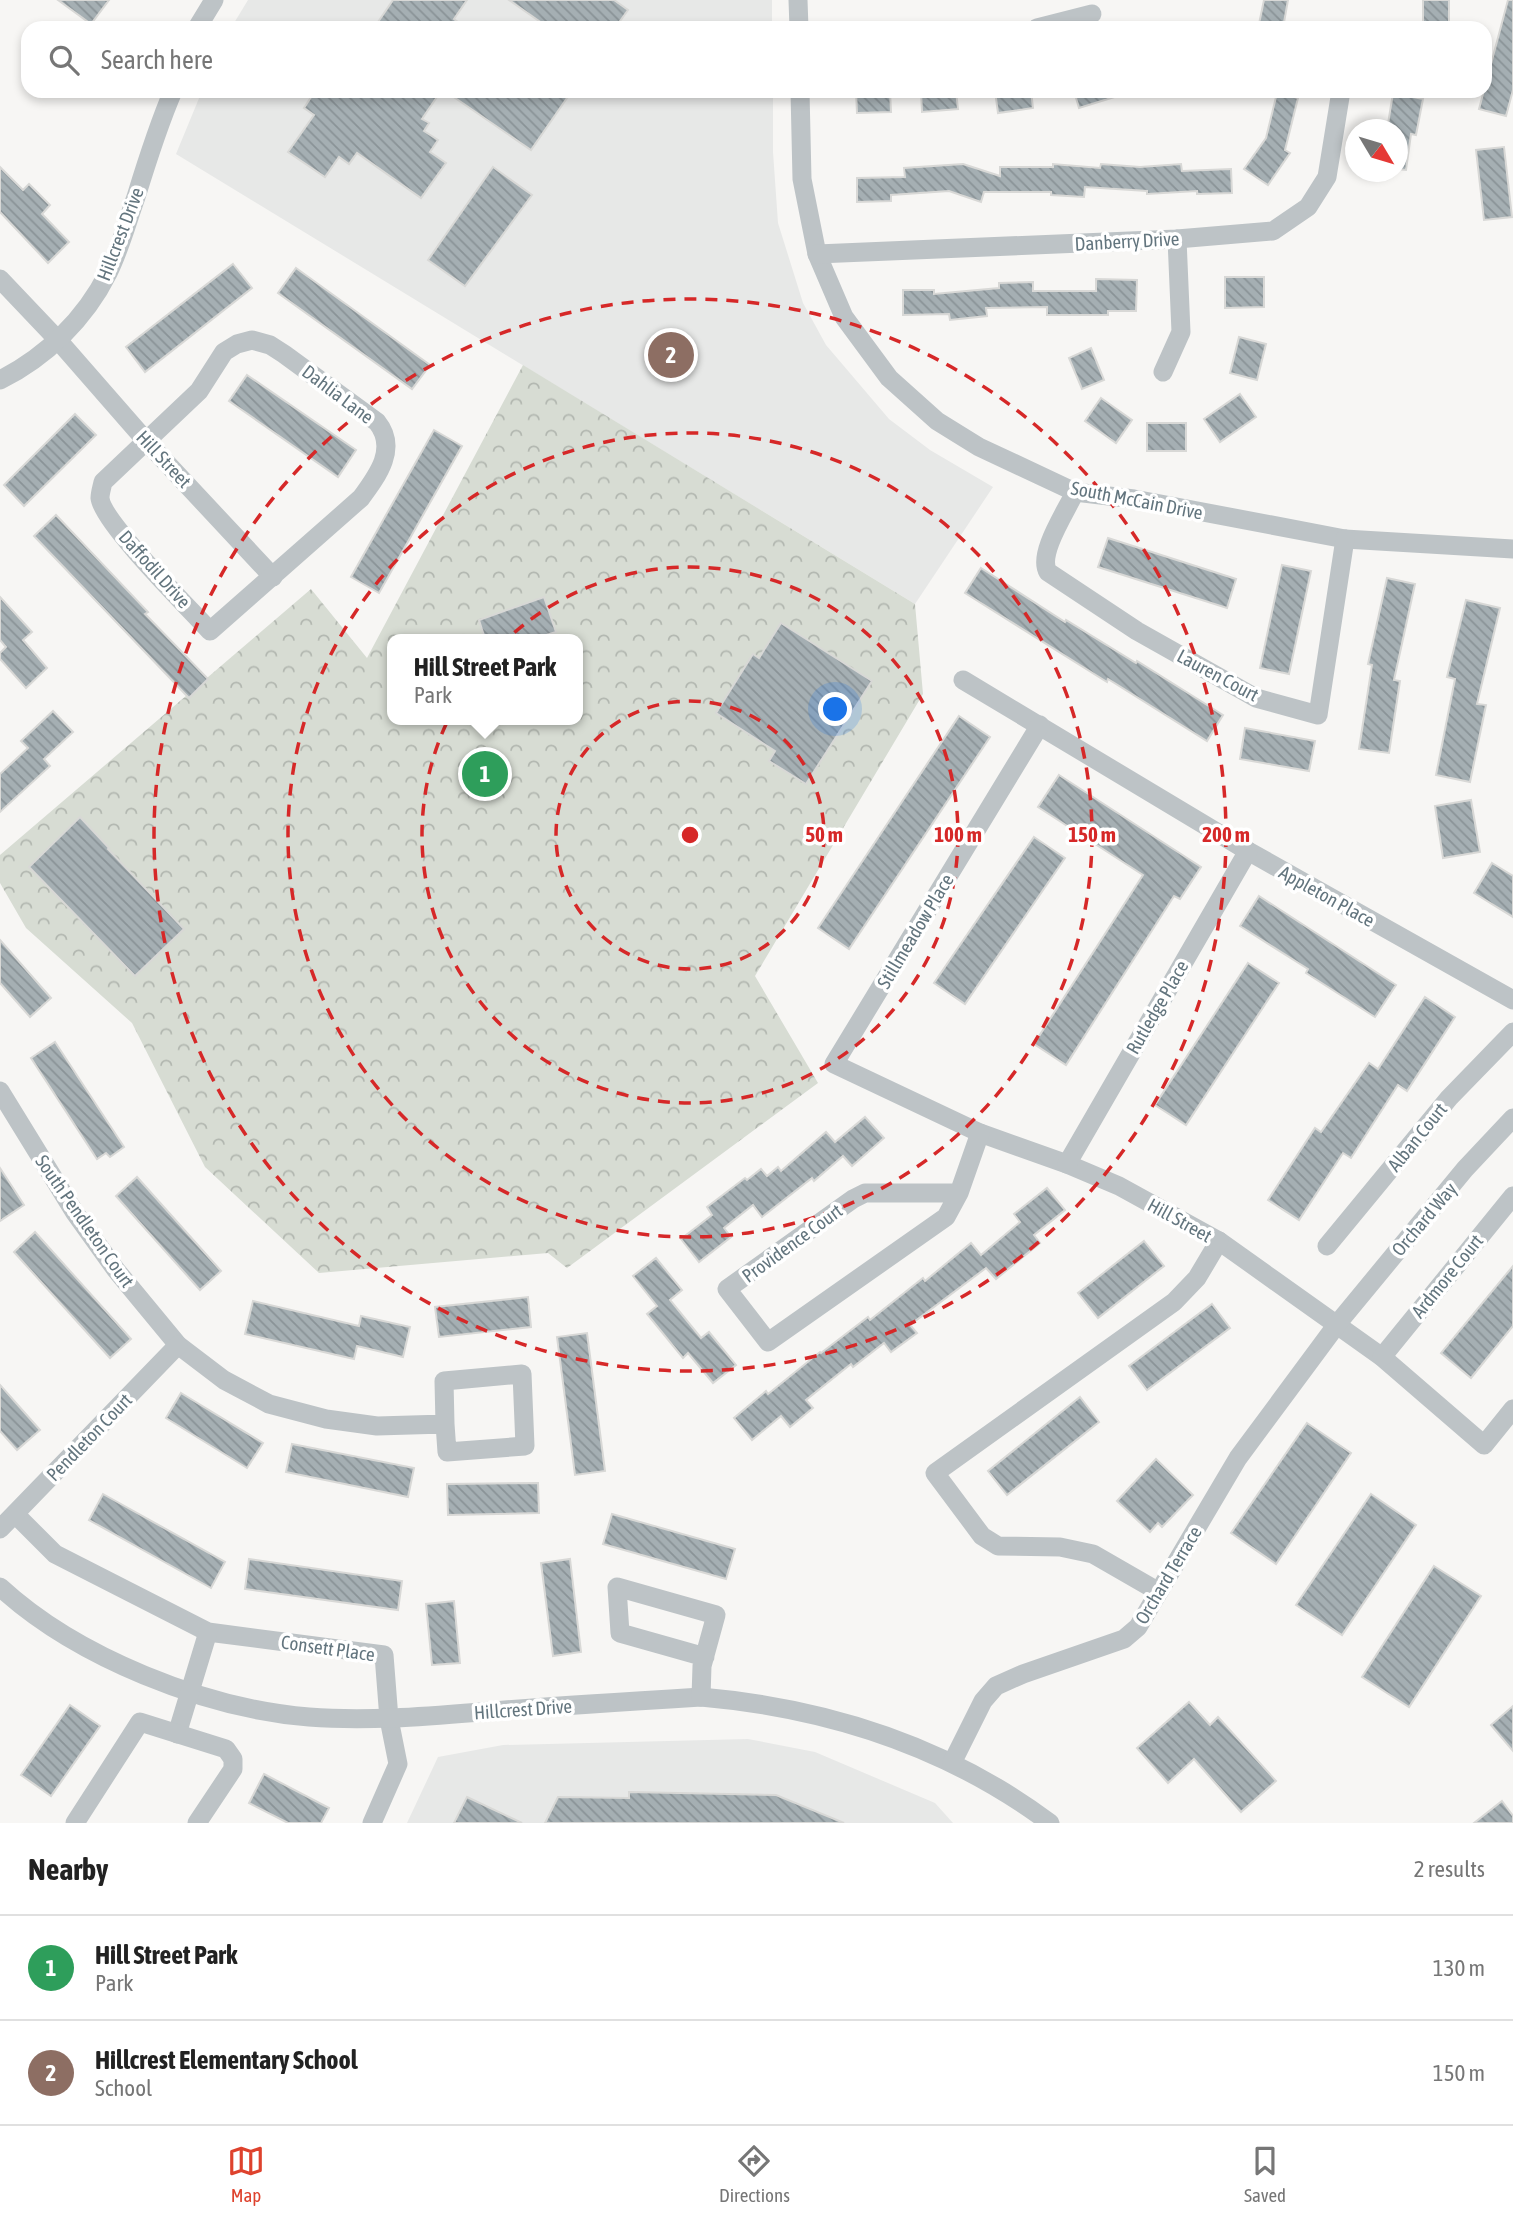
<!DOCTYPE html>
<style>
:root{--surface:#fff;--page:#f2f2f2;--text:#222;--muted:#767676;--line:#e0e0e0;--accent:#de422d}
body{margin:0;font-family:"Asap Condensed",sans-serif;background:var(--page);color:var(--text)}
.compass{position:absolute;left:1345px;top:119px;width:63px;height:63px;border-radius:50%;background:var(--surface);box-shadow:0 4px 10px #0003;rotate:128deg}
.you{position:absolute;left:836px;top:710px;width:24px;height:24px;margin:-18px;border:5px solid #fff;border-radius:50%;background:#1a73e8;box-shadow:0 0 0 10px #1a73e833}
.badge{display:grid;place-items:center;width:46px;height:46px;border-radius:50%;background:var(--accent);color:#fff;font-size:23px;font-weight:700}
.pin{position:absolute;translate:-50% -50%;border:4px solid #fff;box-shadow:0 2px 7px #0006}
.popup{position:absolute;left:387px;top:634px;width:196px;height:91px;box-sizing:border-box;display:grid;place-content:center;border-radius:14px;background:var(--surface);filter:drop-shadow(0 2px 5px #0005);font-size:23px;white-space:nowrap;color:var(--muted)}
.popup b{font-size:26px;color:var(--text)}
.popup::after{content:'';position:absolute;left:50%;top:100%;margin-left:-14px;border:14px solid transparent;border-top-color:var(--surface)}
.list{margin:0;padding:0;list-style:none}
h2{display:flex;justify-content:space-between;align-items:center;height:91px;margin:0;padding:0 28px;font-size:30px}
h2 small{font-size:23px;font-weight:400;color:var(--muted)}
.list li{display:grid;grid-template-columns:46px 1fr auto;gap:21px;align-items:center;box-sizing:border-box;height:105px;padding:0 28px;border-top:2px solid var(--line)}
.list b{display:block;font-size:26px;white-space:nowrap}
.list p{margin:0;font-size:23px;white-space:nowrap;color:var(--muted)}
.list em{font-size:23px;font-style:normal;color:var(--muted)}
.icon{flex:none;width:38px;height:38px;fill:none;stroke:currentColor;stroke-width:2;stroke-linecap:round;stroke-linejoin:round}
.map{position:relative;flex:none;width:1513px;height:1823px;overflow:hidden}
.search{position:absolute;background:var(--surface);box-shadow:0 4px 10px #0003;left:21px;right:21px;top:21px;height:77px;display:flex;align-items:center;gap:18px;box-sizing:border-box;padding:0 24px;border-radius:21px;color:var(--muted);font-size:26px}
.sheet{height:301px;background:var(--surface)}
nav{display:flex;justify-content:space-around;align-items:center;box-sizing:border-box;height:98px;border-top:2px solid var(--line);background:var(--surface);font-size:19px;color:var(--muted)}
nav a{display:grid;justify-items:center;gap:4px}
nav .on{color:var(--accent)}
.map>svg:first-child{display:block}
.built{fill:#e7e8e7}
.park{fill:url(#park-crowns);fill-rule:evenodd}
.building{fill:url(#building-back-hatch);stroke:#d8d8d6;stroke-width:2}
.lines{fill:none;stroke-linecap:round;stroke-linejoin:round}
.minor{stroke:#bdc3c6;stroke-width:19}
.ring{fill:none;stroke:#d62828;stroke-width:3.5;stroke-dasharray:12 9}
.labels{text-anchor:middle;stroke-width:7;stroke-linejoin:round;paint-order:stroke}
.street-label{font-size:19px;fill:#63757e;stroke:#fff}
.centre{fill:#d62828;stroke:#fff;stroke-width:3.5}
.ring-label{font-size:21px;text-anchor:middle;font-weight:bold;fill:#d62828;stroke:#fff;stroke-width:7;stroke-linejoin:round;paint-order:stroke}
</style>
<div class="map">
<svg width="1513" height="1823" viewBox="0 0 1513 1823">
<defs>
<pattern id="park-crowns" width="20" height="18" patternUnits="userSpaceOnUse" patternTransform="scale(1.75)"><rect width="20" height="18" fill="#d7dcd3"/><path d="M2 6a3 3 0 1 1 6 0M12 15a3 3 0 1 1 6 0" fill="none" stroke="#b2b7b0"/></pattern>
<pattern id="building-back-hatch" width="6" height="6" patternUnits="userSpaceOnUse" patternTransform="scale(1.75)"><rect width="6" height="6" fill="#a5afb3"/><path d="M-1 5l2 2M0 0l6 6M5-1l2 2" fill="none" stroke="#8a9397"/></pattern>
</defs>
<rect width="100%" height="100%" fill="#f7f6f4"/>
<g class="built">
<path d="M248,0H772V28H231Z"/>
<path d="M202,91H773V152L778,223L803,303L826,345L889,419L930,450L993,487L915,604L176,154Z"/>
<path d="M748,1739L815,1752L935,1803L953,1823H407L438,1757L503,1745Z"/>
</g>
<path class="park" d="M523,365L915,604L923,694L755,976L818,1083L567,1268L548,1253L319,1273L205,1167L132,1023L26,928L0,883V855L311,589L367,658ZM392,639H578V720H392Z"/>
<g class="building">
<path d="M58,0H109L91,24Z"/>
<path d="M393,0H467L454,19L466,28H374Z"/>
<path d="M509,0H614L628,10L615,28H549Z"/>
<path d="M1264,0H1288L1283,28L1259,24Z"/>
<rect x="1423" y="0" width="26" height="28"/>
<path d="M1508,0H1513V90L1506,116L1479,109Z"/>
<path d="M315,91H441L422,119L429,123L424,131L438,140L430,152L446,163L421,198L357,153L349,164L339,157L325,177L288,152L314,115L304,108Z"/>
<path d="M445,91H557L567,98L531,150Z"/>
<path d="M856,91H890L891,112L857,113Z"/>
<path d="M921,91H956L958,109L922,112Z"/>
<path d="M995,91H1031L1033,108L998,113Z"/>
<path d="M1074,91H1123L1124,94L1079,108Z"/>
<path d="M1277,93L1298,98L1285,150L1290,153L1268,185L1244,169L1266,138Z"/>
<path d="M1393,93L1423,99L1416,135L1411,134L1406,170L1397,169V130H1387Z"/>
<path d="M1504,147L1512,217L1484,220L1476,150Z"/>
<path d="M963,164L1000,176V167H1053V164L1100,168L1101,164L1140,167L1181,164L1182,171L1231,169L1232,193L1197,194V191L1147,194V191L1085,187L1084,197L1051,195V192H984L981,202L949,191L891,195V201L857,202V178L905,177L904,168Z"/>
<path d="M0,167L23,190L29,184L50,205L42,214L69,242L48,263L0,212Z"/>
<path d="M493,167L532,195L465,286L428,260Z"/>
<path d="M233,264L252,288L145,372L126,347Z"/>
<path d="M296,268L430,365L412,389L278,293Z"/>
<path d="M1225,277H1264V307L1225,308Z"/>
<path d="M1096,279L1137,280L1136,311H1108V315H1047V307L986,308L987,316L950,320L949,314L903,315V290H934V294L999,288V283L1033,282V291H1096Z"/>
<path d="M1239,337L1266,344L1257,380L1230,373Z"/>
<path d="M1091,348L1104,380L1082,389L1069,358Z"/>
<path d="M247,375L356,450L338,477L229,401Z"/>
<path d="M1240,394L1256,417L1220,442L1204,419Z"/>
<path d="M1101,398L1132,420L1116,443L1085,421Z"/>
<path d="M75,414L96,435L24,506L4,485Z"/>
<rect x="1147" y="423" width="39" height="28"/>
<path d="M434,430L462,446L379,593L351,577Z"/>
<path d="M56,515L148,612L145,614L208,679L189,698L34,536Z"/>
<path d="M1108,538L1236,579L1227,608L1098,567Z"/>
<path d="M1282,565L1311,571L1289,674L1260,668Z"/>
<path d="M981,568L1065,622L1066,620L1136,663L1137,661L1223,715L1207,741L1108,679L1107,682L965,593Z"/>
<path d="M1387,578L1415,584L1394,680L1400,681L1389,753L1359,749L1372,665L1368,664Z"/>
<path d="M0,597L32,632L23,640L47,668L26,688L0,659V653L6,647L0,640Z"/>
<path d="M544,597L556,632L534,639H485L479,620Z"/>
<path d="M1466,600L1500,608L1477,704L1486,705L1470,782L1436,775L1455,679L1447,677Z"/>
<path d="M781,623L872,681L806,784L769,761L775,751L716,713L753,654L759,658Z"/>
<path d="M53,711L73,732L44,759L50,766L0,812V774L28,748L21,741Z"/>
<path d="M959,716L990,737L849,949L818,928Z"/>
<path d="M1245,728L1315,741L1309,771L1240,759Z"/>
<path d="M1059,775L1201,867L1180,899L1174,896L1066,1065L1034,1044L1143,875L1038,807Z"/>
<path d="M1471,800L1480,852L1443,858L1435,806Z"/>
<path d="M80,817L109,848L108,849L184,929L135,976L29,867Z"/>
<path d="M1034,837L1065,858L965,1004L934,983Z"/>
<path d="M1492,863L1513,876V917L1474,893Z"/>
<path d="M1259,896L1396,985L1375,1017L1306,973L1308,969L1240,926Z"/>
<path d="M0,940L51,998L30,1017L0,983Z"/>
<path d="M1248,963L1279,983L1186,1125L1155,1105Z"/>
<path d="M1425,997L1455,1017L1407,1091L1398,1085L1351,1158L1343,1153L1299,1220L1268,1200L1315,1128L1321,1132L1369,1063L1378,1069Z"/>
<path d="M55,1042L124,1147L110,1157L106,1153L97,1159L31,1058Z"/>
<path d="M865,1117L884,1138L852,1166L843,1156L814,1181L812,1178L762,1217L753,1205L724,1228L731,1237L699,1262L681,1239L712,1215L707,1207L745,1178L747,1180L761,1169L767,1176L778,1167L781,1171L826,1132L835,1142Z"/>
<path d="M0,1168L24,1205L0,1221Z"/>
<path d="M137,1177L221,1271L200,1290L116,1196Z"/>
<path d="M1047,1188L1065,1210L1034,1235L1040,1243L996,1279L986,1268L910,1325L917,1333L891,1352L884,1343L853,1367L851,1364L806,1400L813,1408L790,1427L781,1416L752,1440L734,1418L766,1391L768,1394L820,1352L821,1353L868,1317L870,1320L923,1278L925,1281L971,1243L981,1255L1020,1222L1014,1214Z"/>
<path d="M35,1232L131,1339L110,1358L14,1252Z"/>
<path d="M1144,1241L1164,1266L1098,1318L1078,1293Z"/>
<path d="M656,1258L682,1290L670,1300L701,1338L709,1332L736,1365L713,1383L688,1353L683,1358L647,1314L657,1306L633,1276Z"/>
<path d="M1513,1266V1326L1471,1378L1441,1353Z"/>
<path d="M528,1297L531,1327L439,1337L435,1307Z"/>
<path d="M253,1301L359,1326L361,1316L410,1327L403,1357L357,1346L354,1359L245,1334Z"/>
<path d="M1212,1304L1230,1328L1147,1390L1129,1366Z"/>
<path d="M587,1333L605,1471L575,1475L557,1337Z"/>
<path d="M0,1385L40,1430L17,1450L0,1431Z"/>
<path d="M181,1393L263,1443L247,1468L166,1418Z"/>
<path d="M1080,1397L1099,1422L1007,1495L988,1471Z"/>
<path d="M1307,1423L1351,1453L1276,1564L1231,1533Z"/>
<path d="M292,1444L414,1468L408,1497L286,1472Z"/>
<path d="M1156,1459L1193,1495L1162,1527L1158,1523L1150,1532L1117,1501Z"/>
<path d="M538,1483L539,1513L448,1515L447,1484Z"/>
<path d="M103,1494L225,1562L211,1588L89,1520Z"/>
<path d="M1371,1494L1416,1525L1342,1635L1296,1605Z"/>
<path d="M612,1514L735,1549L726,1579L603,1544Z"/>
<path d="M249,1559L402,1581L398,1610L245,1589Z"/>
<path d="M570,1559L581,1652L553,1656L541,1563Z"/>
<path d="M1434,1566L1481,1596L1409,1707L1362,1677Z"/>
<path d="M454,1601L460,1663L432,1665L426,1604Z"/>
<path d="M1189,1702L1210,1725L1218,1717L1276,1781L1241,1812L1194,1759L1168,1783L1137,1748Z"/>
<path d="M70,1705L100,1726L51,1796L21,1775Z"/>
<path d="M1513,1706V1751L1491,1725Z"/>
<path d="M264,1774L329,1808L321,1823H288L249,1803Z"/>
<path d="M629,1792L776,1795L844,1823H545L558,1797L629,1798Z"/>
<path d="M467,1797L522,1823H454Z"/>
<path d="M1502,1801L1513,1816V1823H1474Z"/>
</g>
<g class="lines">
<g class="minor">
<path d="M798,0L799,28"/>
<path d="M197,28L214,0"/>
<path d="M1037,28L1092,14"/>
<path d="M800,91L802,179L817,254L844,317L889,378L937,421L979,447L1075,492L1134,499L1345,539L1513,549"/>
<path d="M817,254L1177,239L1273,231L1308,207L1327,177L1341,91"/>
<path d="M0,279L57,339L147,442L273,577"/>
<path d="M252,340L270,345L284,354L377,422C398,448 378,475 361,498L210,631C190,609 102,522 100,498C100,493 102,487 103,482L199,391L224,352L237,344Z"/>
<path d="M1163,372L1181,332L1177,239"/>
<path d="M0,380C46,357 85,319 108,273C120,249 127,222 136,197C147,161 158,126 173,91"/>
<path d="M1075,492C1067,510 1037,554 1048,572L1137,631L1256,698L1318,715L1345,539"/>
<path d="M963,680L1248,851L1513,1000"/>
<path d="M1040,725L834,1064L980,1133L1067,1164L1119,1186L1219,1241L1382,1357L1484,1445L1513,1409"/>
<path d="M0,1091L75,1213L116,1270L178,1345L224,1380L269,1404L326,1419L377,1426L445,1424L447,1452L525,1446L522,1374L444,1381L445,1424"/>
<path d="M1067,1164L1248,851"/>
<path d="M959,1193L946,1217L768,1342L727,1289L853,1199L865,1193H959L980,1133"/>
<path d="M1327,1246L1449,1098L1513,1032"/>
<path d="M1382,1357L1513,1196"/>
<path d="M15,1514L55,1554L208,1632L384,1655L389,1719L398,1764L372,1823"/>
<path d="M0,1529L178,1345"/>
<path d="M0,1587C76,1657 206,1709 309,1717C374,1722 440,1715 505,1710C571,1705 636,1701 701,1697C827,1708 948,1747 1050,1823"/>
<path d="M1159,1592L1093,1554L1060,1547L998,1546L982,1536L935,1473L1174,1302L1197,1278L1219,1241"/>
<path d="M701,1697L702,1666L716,1615L617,1587L620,1633L705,1657"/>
<path d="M177,1734L208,1632"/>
<path d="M952,1763L983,1701L996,1686L1023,1674L1124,1639L1138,1627L1238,1458L1338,1323L1465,1169L1513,1118"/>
<path d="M75,1823L140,1722L226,1749L233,1759V1769L197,1823"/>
</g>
</g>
<g class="ring">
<circle cx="690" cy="835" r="134"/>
<circle cx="690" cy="835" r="268"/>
<circle cx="690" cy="835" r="402"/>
<circle cx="690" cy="835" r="536"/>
</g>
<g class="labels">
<g class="street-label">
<text transform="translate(120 234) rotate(-69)" y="7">Hillcrest Drive</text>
<text transform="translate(1127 241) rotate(-3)" y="7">Danberry Drive</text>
<text transform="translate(338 394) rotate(37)" y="7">Dahlia Lane</text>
<text transform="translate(164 459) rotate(47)" y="7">Hill Street</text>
<text transform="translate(1137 500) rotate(11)" y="7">South McCain Drive</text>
<text transform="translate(155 569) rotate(48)" y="7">Daffodil Drive</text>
<text transform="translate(1218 675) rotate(28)" y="7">Lauren Court</text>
<text transform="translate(1327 896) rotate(29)" y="7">Appleton Place</text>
<text transform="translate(915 931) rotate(-59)" y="7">Stillmeadow Place</text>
<text transform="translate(1157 1007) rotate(-60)" y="7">Rutledge Place</text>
<text transform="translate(1417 1137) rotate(-51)" y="7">Alban Court</text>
<text transform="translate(1424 1219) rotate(-50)" y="7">Orchard Way</text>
<text transform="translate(1180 1220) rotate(29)" y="7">Hill Street</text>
<text transform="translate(85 1221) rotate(55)" y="7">South Pendleton Court</text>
<text transform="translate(792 1243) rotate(-36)" y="7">Providence Court</text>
<text transform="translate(1447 1276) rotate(-51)" y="7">Ardmore Court</text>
<text transform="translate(89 1437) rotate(-46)" y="7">Pendleton Court</text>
<text transform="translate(1168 1575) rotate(-59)" y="7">Orchard Terrace</text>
<text transform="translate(328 1648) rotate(8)" y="7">Consett Place</text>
<text transform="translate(523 1709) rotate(-4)" y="7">Hillcrest Drive</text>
</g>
</g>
<circle cx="690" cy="835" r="10" class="centre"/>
<g class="ring-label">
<text x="824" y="842">50 m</text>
<text x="958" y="842">100 m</text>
<text x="1092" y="842">150 m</text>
<text x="1226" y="842">200 m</text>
</g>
</svg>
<svg class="compass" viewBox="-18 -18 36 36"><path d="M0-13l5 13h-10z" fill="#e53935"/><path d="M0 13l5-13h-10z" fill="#767676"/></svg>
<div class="you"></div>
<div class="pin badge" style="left:485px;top:774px;background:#2e9e5b">1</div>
<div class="popup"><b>Hill Street Park</b>Park</div>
<div class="pin badge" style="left:671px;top:355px;background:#8d6e63">2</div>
<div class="search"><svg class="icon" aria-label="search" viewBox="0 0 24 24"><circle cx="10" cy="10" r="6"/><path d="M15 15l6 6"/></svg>Search here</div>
</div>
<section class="sheet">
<h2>Nearby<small>2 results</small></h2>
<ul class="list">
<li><span class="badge" style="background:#2e9e5b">1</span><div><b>Hill Street Park</b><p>Park</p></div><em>130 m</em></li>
<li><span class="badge" style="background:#8d6e63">2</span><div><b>Hillcrest Elementary School</b><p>School</p></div><em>150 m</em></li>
</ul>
</section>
<nav>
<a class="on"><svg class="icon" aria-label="map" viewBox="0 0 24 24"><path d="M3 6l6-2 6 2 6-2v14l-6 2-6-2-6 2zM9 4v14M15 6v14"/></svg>Map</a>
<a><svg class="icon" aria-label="directions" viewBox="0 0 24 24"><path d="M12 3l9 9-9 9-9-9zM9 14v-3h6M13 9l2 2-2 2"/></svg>Directions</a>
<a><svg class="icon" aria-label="saved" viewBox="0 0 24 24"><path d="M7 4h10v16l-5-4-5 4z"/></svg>Saved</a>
</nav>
